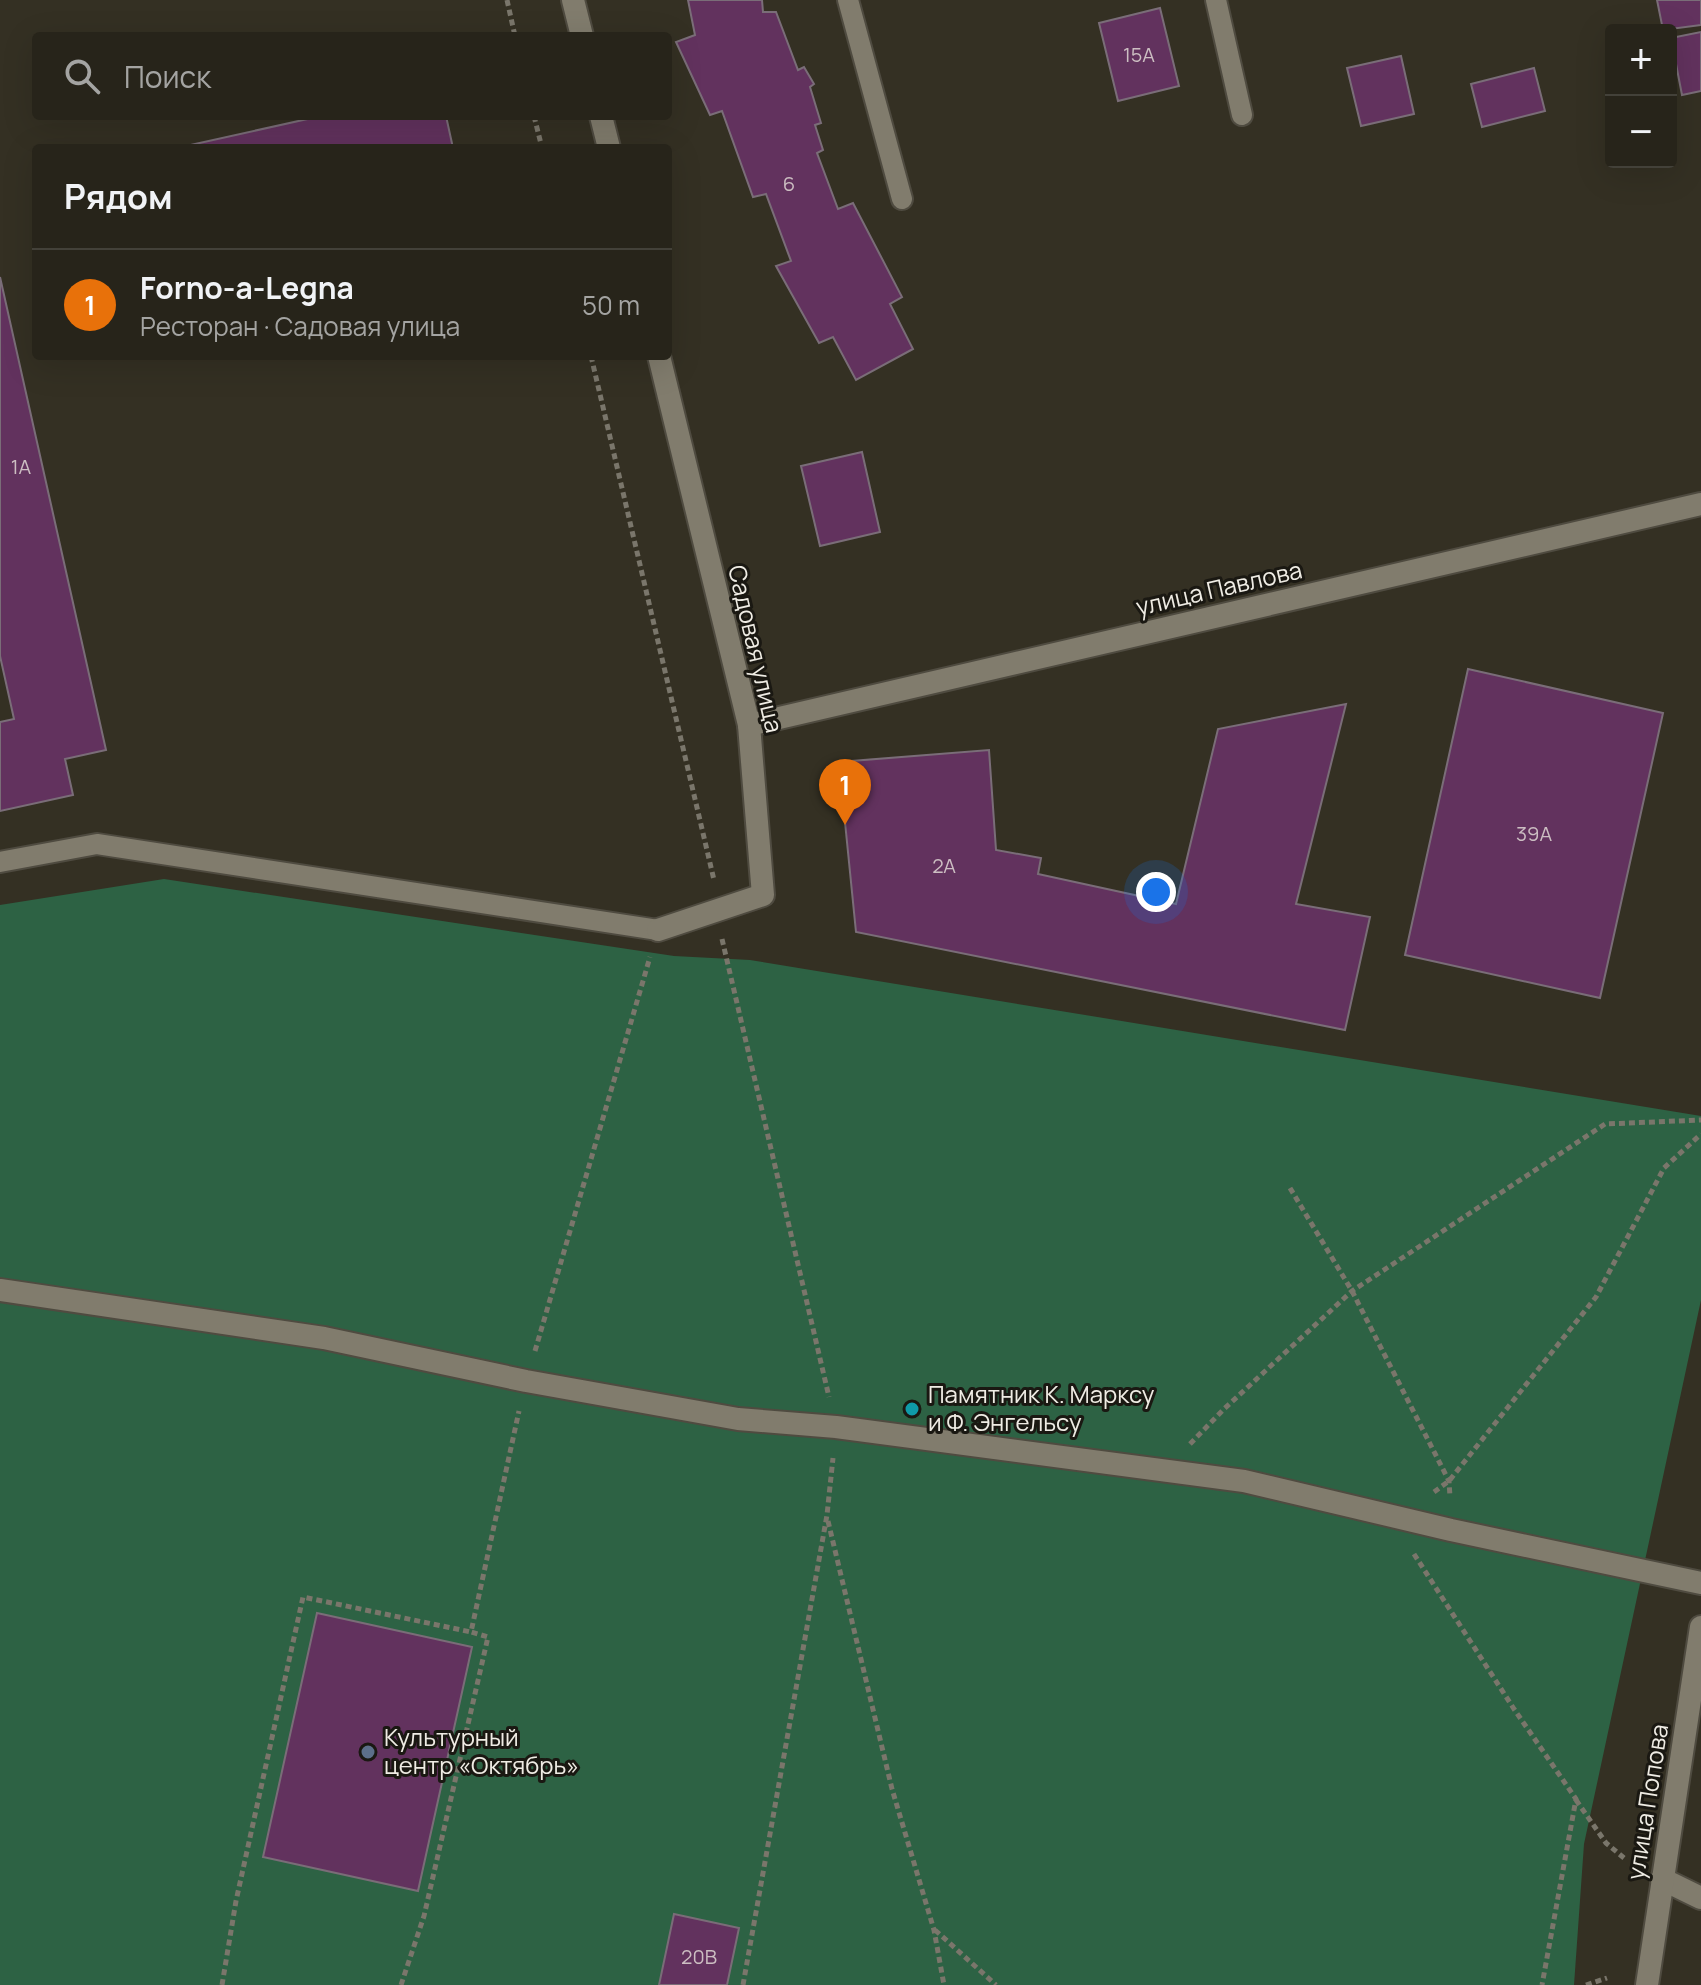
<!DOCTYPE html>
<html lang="ru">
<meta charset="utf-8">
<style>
:root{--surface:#27241a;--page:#2f2c23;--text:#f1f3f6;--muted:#a4a4a2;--line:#434139;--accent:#dab333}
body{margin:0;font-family:Manrope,sans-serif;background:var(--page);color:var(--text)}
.controls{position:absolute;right:24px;top:24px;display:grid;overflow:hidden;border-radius:8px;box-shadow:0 8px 32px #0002}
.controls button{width:72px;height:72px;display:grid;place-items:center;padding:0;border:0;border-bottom:2px solid var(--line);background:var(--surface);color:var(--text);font:40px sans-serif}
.you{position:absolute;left:1156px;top:892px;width:28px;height:28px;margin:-20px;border:6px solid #fff;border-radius:50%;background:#1a73e8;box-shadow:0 0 0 12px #1a73e833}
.badge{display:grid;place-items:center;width:52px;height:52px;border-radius:50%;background:var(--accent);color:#fff;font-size:26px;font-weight:700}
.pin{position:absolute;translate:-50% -66px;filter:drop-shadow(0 2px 4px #0008)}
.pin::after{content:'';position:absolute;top:42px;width:28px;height:24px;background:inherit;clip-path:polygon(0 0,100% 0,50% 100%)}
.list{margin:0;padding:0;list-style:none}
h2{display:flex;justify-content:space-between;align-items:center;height:104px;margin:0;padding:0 32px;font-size:34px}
h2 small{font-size:26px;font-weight:400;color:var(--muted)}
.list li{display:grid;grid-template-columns:52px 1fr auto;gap:24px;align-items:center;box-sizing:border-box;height:112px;padding:0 32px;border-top:2px solid var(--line)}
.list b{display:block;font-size:30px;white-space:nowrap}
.list p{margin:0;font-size:26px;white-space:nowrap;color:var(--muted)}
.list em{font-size:26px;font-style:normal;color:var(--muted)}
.icon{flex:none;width:44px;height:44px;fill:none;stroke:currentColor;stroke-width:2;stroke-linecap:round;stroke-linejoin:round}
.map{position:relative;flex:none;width:1701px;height:1985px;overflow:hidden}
.search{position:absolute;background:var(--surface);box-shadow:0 8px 32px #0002;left:32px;top:32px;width:640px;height:88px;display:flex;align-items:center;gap:20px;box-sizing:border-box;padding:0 28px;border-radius:8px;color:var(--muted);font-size:30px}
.panel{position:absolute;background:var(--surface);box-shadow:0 8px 32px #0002;left:32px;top:144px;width:640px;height:216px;border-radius:8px}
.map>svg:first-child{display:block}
.green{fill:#2d6244}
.building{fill:#62325e;stroke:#7a6d78;stroke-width:2}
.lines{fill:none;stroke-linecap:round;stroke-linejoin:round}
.service-casing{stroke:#4f4b40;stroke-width:24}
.pedestrian-casing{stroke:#4f4b40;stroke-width:26}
.minor-casing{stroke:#4f4b40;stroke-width:26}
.tertiary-casing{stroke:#4f4b40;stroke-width:26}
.secondary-casing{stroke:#4f4b40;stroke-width:26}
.path{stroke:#7a766b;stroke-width:5;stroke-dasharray:6 4;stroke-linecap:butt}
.service{stroke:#817c6d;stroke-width:20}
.pedestrian{stroke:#817c6d;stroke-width:22}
.minor{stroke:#817c6d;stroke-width:22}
.tertiary{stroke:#817c6d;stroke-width:22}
.secondary{stroke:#817c6d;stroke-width:22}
.culture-dot{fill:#0f9aa8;stroke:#1a1812;stroke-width:3}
.service-dot{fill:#5c6f8a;stroke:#1a1812;stroke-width:3}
.labels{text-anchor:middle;stroke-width:6;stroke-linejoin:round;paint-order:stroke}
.number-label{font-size:20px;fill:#ccbec2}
.street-label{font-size:24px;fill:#efece4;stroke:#1a1812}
.poi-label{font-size:24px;fill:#efece4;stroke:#1a1812;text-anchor:start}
</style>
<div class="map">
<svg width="1701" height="1985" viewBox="0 0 1701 1985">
<rect width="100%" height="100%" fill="#343023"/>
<path class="green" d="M164,879L674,956L750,960L1701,1116V1300L1584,1844L1574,1985H0V905Z"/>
<g class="building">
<path d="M688,0H762L763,12H776L798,70L804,67L814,84L810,87L821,123L815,125L823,150L817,153L838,209L853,203L902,297L890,304L913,349L856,380L833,337L819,343L776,266L791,261L766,194L753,197L722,111L710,115L676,42L695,35Z"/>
<path d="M1657,0H1701V25L1663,30Z"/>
<path d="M1160,8L1179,86L1118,101L1099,23Z"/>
<path d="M1701,32V91L1682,95L1671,38Z"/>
<path d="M1401,56L1414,114L1361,126L1347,68Z"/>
<path d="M1534,68L1545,111L1482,127L1471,84Z"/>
<path d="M321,116H446L453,148H177Z"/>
<path d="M0,277L106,750L65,759L73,795L0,811V722L14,719L0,656Z"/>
<path d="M862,452L880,532L820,546L801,466Z"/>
<path d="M1468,669L1663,713L1600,998L1405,955Z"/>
<path d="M1346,704L1296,904L1370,917L1345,1030L856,932L839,762L989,750L996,850L1041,858L1038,874L1176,904L1218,729Z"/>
<path d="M317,1613L472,1647L418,1891L263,1857Z"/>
<path d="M674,1914L739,1928L727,1985H659Z"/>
</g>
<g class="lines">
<defs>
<g id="service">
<path d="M848,0L902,199"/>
<path d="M1216,0L1242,115"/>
<path d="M0,862L97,844L658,930"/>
</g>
<path id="pedestrian" d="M0,1290L324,1338L526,1381L738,1419L836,1427L1244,1481L1451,1530L1701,1583"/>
<g id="minor">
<path d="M573,0L582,36"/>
<path d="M601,116L609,148"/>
<path d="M749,725L1701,504"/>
<path d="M658,930L763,895L749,725L659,356"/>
</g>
<path id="tertiary" d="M1662,1879L1701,1898"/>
<path id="secondary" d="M1647,1985L1701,1627"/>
</defs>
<use href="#service" class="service-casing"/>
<use href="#pedestrian" class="pedestrian-casing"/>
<use href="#minor" class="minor-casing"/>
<use href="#tertiary" class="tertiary-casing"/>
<use href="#secondary" class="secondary-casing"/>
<g class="path">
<path d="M507,0L515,36"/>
<path d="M534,116L542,148"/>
<path d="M591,356L714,880"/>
<path d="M722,939L829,1397"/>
<path d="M1290,1188L1352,1291L1449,1481L1450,1497"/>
<path d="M535,1351L650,957"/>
<path d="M1190,1444L1224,1409L1352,1291L1605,1124L1701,1120"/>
<path d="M1434,1492L1449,1481L1596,1297L1664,1168L1701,1134"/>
<path d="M828,1521L892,1789L934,1930L944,1985"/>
<path d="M1414,1554L1514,1709L1576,1799L1542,1985"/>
<path d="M1576,1800L1606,1843L1624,1858"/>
<path d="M935,1930L996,1985"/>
<path d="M222,1985L236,1901L303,1597L471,1632"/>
<path d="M401,1985L424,1916L488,1637L471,1632L519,1411"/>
<path d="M743,1985L827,1515L833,1458"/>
<path d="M1586,1985L1607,1978"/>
</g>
<use href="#service" class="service"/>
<use href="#pedestrian" class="pedestrian"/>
<use href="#minor" class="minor"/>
<use href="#tertiary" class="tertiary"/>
<use href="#secondary" class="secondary"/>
</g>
<circle class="culture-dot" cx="912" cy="1409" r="8"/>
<circle class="service-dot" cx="368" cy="1752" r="8"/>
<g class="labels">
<g class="number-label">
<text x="1139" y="62">15А</text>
<text x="789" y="191">6</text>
<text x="21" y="474">1А</text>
<text x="1534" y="841">39А</text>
<text x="944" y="873">2А</text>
<text x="699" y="1964">20В</text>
</g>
<g class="street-label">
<text transform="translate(1219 589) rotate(-13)" y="8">улица Павлова</text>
<text transform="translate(755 649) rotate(77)" y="8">Садовая улица</text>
<text transform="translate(1648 1802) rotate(-81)" y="8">улица Попова</text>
</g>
<g class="poi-label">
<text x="928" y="1403">Памятник К. Марксу<tspan x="928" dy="28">и Ф. Энгельсу</tspan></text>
<text x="384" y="1746">Культурный<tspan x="384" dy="28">центр «Октябрь»</tspan></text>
</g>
</g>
</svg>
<div class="controls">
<button>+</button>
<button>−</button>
</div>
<div class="you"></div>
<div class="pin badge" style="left:845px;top:825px;background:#e8710a">1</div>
<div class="search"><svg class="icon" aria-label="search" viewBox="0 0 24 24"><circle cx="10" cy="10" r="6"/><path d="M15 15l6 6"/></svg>Поиск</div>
<section class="panel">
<h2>Рядом<small></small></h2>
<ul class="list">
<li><span class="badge" style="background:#e8710a">1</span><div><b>Forno-a-Legna</b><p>Ресторан · Садовая улица</p></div><em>50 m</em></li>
</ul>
</section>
</div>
